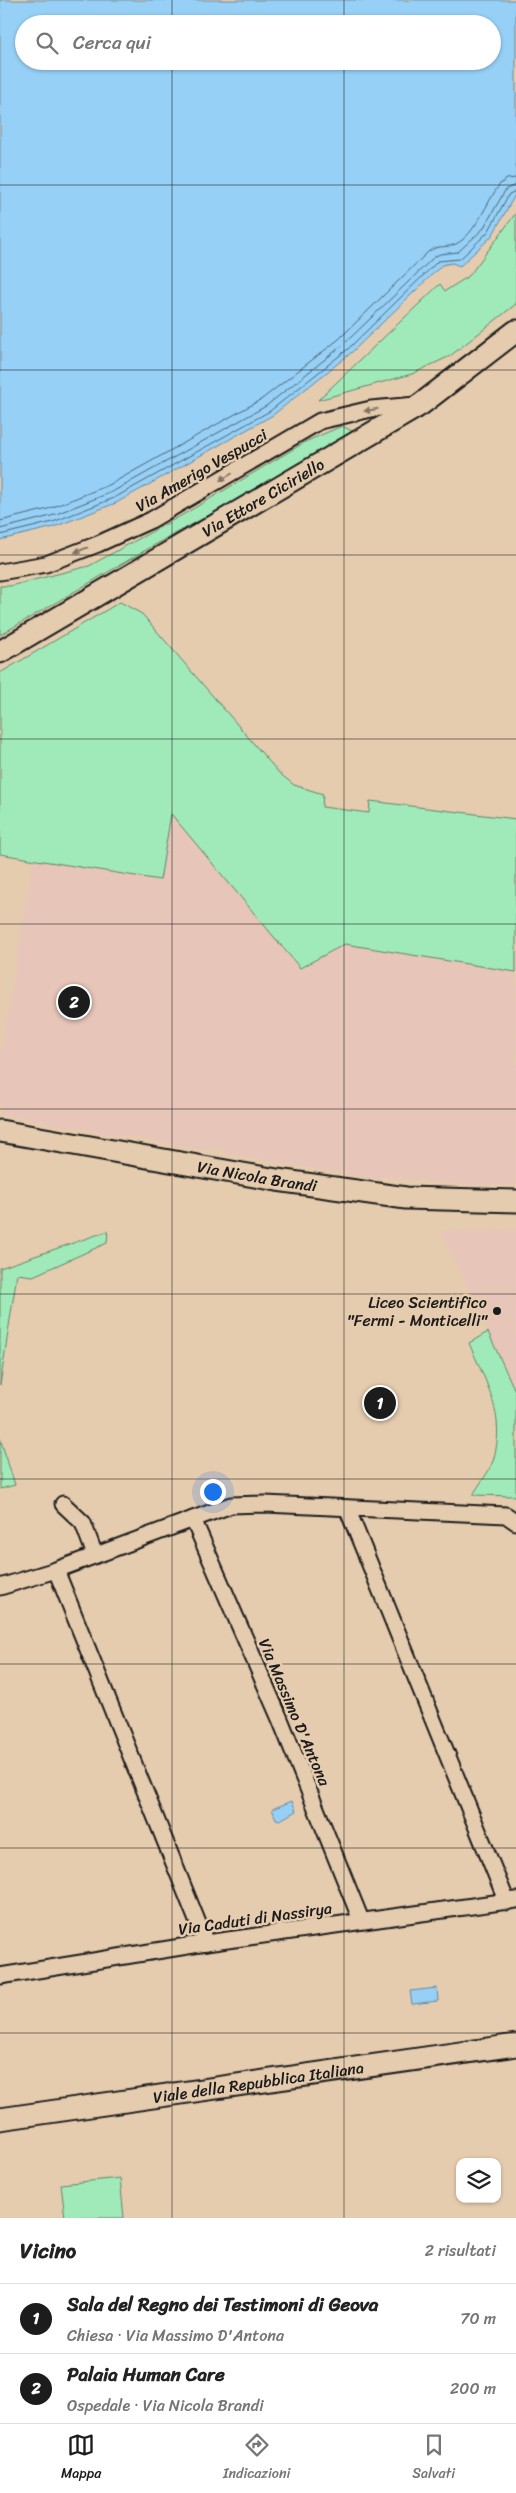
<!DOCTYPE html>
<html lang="it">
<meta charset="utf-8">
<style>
:root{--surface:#fff;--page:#f6f6f6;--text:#222;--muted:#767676;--line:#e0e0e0;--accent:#1c1c1c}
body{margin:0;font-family:Sriracha,sans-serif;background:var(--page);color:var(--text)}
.controls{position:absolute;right:15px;bottom:15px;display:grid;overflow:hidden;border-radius:10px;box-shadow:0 1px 4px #0004}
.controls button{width:45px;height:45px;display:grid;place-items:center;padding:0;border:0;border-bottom:1px solid var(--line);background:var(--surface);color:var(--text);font:25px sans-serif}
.you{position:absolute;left:212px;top:1491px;width:18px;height:18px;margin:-12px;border:4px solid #fff;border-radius:50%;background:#1a73e8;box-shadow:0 0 0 8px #1a73e833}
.badge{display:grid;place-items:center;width:32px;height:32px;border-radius:50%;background:var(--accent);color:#fff;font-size:16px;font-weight:700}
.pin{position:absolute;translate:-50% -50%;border:2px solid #fff;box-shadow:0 1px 5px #0006}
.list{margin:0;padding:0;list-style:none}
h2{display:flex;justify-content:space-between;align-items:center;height:65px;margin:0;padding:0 20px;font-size:21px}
h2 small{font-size:16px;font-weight:400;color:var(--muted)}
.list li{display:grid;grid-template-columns:32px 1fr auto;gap:15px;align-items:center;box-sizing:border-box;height:70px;padding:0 20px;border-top:1px solid var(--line)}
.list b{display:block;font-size:19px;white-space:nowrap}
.list p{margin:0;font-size:16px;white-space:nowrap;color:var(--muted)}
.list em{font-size:16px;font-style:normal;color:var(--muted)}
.icon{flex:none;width:28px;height:28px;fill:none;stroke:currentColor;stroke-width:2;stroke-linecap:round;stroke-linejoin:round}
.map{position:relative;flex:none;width:516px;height:2218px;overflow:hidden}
.search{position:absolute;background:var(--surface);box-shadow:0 1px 4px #0004;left:15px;right:15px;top:15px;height:55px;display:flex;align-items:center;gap:12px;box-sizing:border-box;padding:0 18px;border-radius:28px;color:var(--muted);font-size:19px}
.sheet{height:205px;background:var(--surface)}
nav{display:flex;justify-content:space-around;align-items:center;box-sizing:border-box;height:70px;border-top:1px solid var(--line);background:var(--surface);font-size:14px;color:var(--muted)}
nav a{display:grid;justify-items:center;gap:2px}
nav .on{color:var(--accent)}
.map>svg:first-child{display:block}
.built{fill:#e7c5b9}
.green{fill:#a0eab9;stroke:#5e836a}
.water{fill:#96d0f6;stroke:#65889f;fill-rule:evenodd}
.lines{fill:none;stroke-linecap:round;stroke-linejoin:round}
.shore{stroke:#4d6473;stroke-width:1}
.street-casing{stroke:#1c1c1c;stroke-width:19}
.secondary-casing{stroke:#1c1c1c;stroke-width:25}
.street{stroke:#e6ccae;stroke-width:15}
.secondary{stroke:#e6ccae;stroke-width:21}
.oneway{fill:#817465}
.grid{fill:none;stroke:#1c1c1c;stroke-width:1;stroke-opacity:0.55}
.poi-dot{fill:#1c1c1c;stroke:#e6ccae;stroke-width:2}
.labels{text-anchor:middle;stroke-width:5;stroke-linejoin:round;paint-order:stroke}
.street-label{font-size:16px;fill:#1c1c1c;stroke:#e6ccae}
.poi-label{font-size:16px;fill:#1c1c1c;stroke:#e6ccae;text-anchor:end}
</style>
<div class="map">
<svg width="516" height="2218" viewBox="0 0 516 2218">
<rect width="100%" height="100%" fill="#e6ccae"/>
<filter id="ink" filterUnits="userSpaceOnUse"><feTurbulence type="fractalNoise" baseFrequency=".02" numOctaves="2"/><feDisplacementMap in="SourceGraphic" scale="10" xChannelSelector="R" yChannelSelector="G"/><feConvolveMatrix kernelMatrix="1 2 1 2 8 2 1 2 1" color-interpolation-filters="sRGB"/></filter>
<g filter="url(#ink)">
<g class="built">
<path d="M171,813L300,968L345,944L516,972V1185H462L380,1176L379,1180L227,1154L222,1149L210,1147L203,1150L0,1115V1057L33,860L159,880Z"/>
<path d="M516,1229V1392L441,1231Z"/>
</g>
<g class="green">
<path d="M516,213V304L450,356L412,374L318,400L440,284L445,291L469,276Z"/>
<path d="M342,426L352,431L346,440L151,547L0,635V586H10L89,566L186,513L307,441Z"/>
<path d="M120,602L142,614L279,773L294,785L323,794L322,807L369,813L370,801L516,819V972L345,944L300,968L171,814L160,880L0,854V673Z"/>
<path d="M108,1231L107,1243L33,1276L17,1274L0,1385V1268Z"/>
<path d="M488,1332L516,1393V1496L473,1495C479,1484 489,1473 493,1461C507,1416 486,1383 469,1343Z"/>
<path d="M0,1438L15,1485L0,1489Z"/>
<path d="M120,2178L124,2218H65L61,2184Z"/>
</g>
<g class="water">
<path d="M0,0H516V193L492,236L460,266L452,263L442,265L351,353L273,415L116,503L54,527L0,540ZM24,24H492V61H24Z"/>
<path d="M292,1801L296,1811L280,1820L276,1819L272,1809Z"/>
<path d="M437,1988L438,2001L412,2004L410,1991Z"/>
</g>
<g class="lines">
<g class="shore">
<path d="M0,521L48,509L109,485L262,399L339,339L429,251C438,245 447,248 456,244C476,234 487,201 500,184L507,179L516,178"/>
<path d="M0,529L51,516L112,492L266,406L343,345L434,257L440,254L458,252L483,229L506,189L516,185"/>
<path d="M0,535L53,522L114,498L270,411L348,349L438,261L460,259L488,232L509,194L516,191"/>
</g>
<defs>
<g id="street">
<path d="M0,572L46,564L98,544L151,520L320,421L371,409L416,405"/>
<path d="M63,1504L83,1523L95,1555"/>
<path d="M347,1508L507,1902"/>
<path d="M193,1519L280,1719L361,1920"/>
<path d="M56,1570L206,1943"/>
<path d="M0,1587L56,1570L231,1505L265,1504L506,1515L516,1522"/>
<path d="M0,1976L206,1943L516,1900"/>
</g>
<g id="secondary">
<path id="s1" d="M0,652L420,405L516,331"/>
<path id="s2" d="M0,1131L277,1180L406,1198L516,1201"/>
<path id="s3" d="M0,2119L516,2045"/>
</g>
</defs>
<use href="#street" class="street-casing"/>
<use href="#secondary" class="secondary-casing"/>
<use href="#street" class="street"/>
<use href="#secondary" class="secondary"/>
</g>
<defs><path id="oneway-solid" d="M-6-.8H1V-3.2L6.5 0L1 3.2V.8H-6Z" transform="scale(1.25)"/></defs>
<g class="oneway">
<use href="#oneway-solid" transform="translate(371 410) rotate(171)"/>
<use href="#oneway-solid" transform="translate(226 477) rotate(150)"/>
<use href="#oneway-solid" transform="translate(81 550) rotate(159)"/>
</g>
</g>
<path class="grid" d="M172,0V24M344,0V24M172,61V2218M344,61V2218M0,185H516M0,370H516M0,555H516M0,739H516M0,924H516M0,1109H516M0,1294H516M0,1479H516M0,1664H516M0,1848H516M0,2033H516"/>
<circle class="poi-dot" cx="497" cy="1311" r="5"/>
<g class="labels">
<g class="street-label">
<text transform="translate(201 470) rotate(-30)" y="6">Via Amerigo Vespucci</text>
<text dy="6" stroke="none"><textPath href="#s1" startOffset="305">Via Ettore Ciciriello</textPath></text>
<text dy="6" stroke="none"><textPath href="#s2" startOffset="261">Via Nicola Brandi</textPath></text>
<text transform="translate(295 1712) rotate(67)" y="6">Via Massimo D'Antona</text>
<text transform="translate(255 1918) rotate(-8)" y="6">Via Caduti di Nassirya</text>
<text dy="6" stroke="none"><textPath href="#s3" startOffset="261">Viale della Repubblica Italiana</textPath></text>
</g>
<g class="poi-label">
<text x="487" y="1308">Liceo Scientifico<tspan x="487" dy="18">"Fermi - Monticelli"</tspan></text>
</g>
</g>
</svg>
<div class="controls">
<button><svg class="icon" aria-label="layers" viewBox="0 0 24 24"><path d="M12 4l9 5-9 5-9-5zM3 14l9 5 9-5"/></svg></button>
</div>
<div class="you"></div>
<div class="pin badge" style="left:380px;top:1403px">1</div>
<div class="pin badge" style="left:74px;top:1002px">2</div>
<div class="search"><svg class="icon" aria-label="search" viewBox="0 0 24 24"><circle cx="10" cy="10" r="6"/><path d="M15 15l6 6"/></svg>Cerca qui</div>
</div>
<section class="sheet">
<h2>Vicino<small>2 risultati</small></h2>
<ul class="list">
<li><span class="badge">1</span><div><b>Sala del Regno dei Testimoni di Geova</b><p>Chiesa · Via Massimo D'Antona</p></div><em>70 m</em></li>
<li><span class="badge">2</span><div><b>Palaia Human Care</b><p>Ospedale · Via Nicola Brandi</p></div><em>200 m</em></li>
</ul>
</section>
<nav>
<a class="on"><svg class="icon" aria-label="map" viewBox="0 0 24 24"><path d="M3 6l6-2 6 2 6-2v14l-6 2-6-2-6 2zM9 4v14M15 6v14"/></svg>Mappa</a>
<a><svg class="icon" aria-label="directions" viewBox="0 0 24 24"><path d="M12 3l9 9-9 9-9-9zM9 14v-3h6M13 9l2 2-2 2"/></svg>Indicazioni</a>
<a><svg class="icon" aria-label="saved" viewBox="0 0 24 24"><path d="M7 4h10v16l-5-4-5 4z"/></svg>Salvati</a>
</nav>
